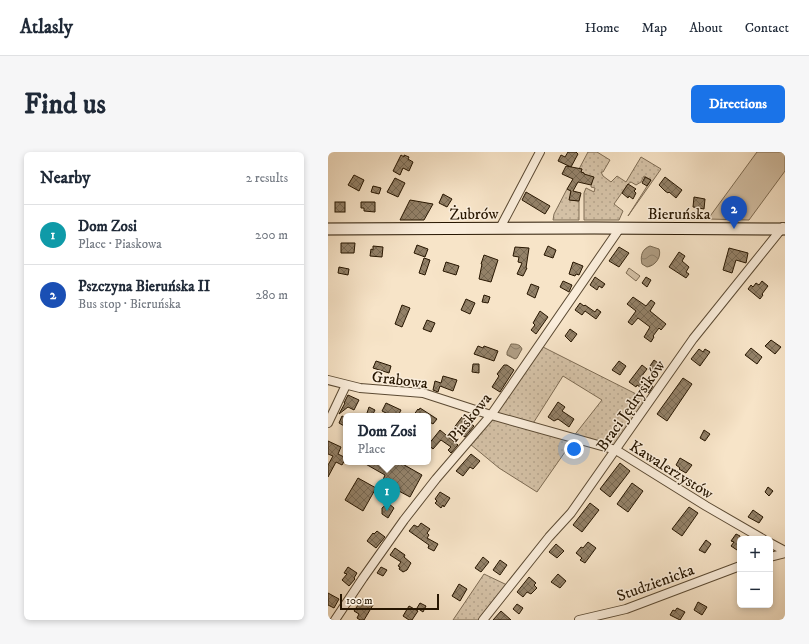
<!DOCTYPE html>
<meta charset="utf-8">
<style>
:root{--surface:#fff;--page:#f6f6f7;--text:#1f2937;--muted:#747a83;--line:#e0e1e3;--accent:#1a73e8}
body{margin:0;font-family:"IM FELL DW Pica",serif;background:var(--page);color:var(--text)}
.controls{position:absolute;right:12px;bottom:12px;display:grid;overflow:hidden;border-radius:6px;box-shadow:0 2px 6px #0003}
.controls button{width:36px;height:36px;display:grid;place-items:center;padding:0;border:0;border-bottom:1px solid var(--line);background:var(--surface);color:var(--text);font:20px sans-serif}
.scale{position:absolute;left:12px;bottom:10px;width:99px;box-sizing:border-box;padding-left:4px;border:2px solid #271601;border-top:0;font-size:11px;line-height:14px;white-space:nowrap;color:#271601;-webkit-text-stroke:3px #faeddb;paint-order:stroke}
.you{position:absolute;left:246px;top:297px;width:14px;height:14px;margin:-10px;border:3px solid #fff;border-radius:50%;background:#1a73e8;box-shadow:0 0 0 6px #1a73e833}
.badge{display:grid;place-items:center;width:26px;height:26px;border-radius:50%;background:var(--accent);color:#fff;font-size:13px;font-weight:700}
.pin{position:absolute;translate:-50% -33px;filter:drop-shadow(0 1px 2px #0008)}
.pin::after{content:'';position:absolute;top:21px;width:14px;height:12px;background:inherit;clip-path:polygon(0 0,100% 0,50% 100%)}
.popup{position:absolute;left:15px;top:261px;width:88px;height:52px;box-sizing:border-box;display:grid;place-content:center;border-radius:6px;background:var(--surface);filter:drop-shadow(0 1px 3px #0005);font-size:13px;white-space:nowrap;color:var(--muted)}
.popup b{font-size:15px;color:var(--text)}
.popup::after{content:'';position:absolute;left:50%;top:100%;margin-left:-8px;border:8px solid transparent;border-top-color:var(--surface)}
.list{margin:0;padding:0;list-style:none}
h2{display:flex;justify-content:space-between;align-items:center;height:52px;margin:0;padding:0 16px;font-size:17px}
h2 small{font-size:13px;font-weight:400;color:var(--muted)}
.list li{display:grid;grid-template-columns:26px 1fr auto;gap:12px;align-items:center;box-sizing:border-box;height:60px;padding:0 16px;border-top:1px solid var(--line)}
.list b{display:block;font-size:15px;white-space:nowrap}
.list p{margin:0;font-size:13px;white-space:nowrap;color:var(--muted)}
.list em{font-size:13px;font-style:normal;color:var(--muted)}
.map{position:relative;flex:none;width:457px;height:468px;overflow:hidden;border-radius:6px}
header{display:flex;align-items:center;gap:24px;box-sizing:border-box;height:56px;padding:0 20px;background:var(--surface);border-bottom:1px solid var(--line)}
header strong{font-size:19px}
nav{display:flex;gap:22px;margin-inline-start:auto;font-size:14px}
.intro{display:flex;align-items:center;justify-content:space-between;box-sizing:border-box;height:96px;padding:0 24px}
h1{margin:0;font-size:28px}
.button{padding:10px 18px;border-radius:6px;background:var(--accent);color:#fff;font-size:14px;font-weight:700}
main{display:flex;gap:24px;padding:0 24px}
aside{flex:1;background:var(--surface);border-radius:6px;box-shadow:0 2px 6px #0003}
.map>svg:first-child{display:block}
.grass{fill:url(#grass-dots);stroke:#7e6c54}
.pitch{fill:#d4c1a6;stroke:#7e6c54}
.water{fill:url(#water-waves);stroke:#796850}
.building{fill:url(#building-cross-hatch);stroke:#271601}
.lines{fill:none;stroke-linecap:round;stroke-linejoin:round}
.street-casing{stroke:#5b4a33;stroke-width:10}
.secondary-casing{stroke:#271601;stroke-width:13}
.street{stroke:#faeddb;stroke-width:8}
.secondary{stroke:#faeddb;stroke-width:11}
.labels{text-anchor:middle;stroke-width:3;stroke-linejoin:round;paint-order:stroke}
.street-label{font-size:16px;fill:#271601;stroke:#faeddb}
</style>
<header>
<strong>Atlasly</strong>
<nav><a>Home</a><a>Map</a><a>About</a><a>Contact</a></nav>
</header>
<div class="intro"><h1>Find us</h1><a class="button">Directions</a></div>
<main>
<aside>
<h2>Nearby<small>2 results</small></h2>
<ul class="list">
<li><span class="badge" style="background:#0f9aa8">1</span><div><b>Dom Zosi</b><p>Place · Piaskowa</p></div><em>200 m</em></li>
<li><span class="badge" style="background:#1a4fb4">2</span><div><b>Pszczyna Bieruńska II</b><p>Bus stop · Bieruńska</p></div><em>280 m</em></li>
</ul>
</aside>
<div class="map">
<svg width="457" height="468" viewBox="0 0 457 468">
<defs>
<pattern id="grass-dots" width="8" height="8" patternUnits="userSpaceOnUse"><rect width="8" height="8" fill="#d4c1a6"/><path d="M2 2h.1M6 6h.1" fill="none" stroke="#b6a58d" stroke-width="1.8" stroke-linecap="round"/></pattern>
<pattern id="water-waves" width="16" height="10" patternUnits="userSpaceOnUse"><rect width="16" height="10" fill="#b09e84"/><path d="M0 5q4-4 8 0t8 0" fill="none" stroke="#8f806a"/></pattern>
<pattern id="building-cross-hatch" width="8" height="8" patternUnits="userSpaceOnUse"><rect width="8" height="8" fill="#938168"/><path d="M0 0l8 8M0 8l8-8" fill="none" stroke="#786953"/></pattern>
</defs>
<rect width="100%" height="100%" fill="#f7e4c8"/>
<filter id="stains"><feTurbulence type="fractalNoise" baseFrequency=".005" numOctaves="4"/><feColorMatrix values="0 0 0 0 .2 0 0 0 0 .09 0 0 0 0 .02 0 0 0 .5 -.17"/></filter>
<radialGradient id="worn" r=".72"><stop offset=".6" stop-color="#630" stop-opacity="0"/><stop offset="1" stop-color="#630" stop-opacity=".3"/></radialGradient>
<g class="grass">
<path d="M260,0H269L282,8L275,20H273L275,24L283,30L289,24L298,30L313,5L333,17L300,64L323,28L316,24L313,30L308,33L303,30L300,32L286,52L295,59L291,68H256V41L258,36L266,40L267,36L263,35L265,25L255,24L256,21L253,20L254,17H251Z"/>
<path d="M239,37L243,39L242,48L251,49V68H225L226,62Z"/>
<path d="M213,194L320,248L287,296L245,285L274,248L235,224L204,273L167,262Z"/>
<path d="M164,265L244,290L209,340L171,316L142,292Z"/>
<path d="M156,422L179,433L150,468H125Z"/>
</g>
<g class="pitch">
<path d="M429,0H457V19L421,68L380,67Z"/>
<path d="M301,116L312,124L308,129L298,121Z"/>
</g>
<g class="water">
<path d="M322,94L331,97C334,105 327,114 319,115L314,112C312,104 314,97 322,94Z"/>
<path d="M183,192C188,192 192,192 194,197L189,206L187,207L179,203V200Z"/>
</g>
<g class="building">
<path d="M240,0H248L250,2L243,15L230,9L233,3L237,5Z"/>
<path d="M73,3L76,5V3L81,5L80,7L85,10L81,19L75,16L72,23L65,19Z"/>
<path d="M238,14L254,17L253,20L256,21V22L266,25L263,33L250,30L245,39L253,41L251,49L241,48L243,39L239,37L245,27L234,22Z"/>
<path d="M26,23L36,28L31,39L20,33Z"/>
<path d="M317,25L323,28L319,34L314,31Z"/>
<path d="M337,25L354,38L348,46L341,40L340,41L337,39L331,33Z"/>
<path d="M67,26L77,31L70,45L59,40Z"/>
<path d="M300,32L308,37L306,39L308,41L305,47L301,44L300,46L294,41Z"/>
<path d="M45,34L53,36L51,42L43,40Z"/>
<path d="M198,40L222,54L217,62L194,48Z"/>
<path d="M115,42L124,47L119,55L111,51Z"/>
<path d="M366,45L377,47L376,57L365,55Z"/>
<path d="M82,48L105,52L96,68H72Z"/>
<rect x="7" y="50" width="10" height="10"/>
<path d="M33,50H47V60L36,59V56H33Z"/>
<path d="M13,91H27L26,101H13Z"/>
<path d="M89,93L100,97L97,105L86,101Z"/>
<path d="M45,94L55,95L54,105L42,104L43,97L45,98Z"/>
<path d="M220,94L228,98L225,106L216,103Z"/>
<path d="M187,95L201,96L198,116H199L195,124L189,122L194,111L190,110L191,105L185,104Z"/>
<path d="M291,95L301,101L291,115L281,109Z"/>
<path d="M401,96L420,101L418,111L408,108L404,121L395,118Z"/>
<path d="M351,100L357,104L354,109L361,115L358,120L361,122L358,126L341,115Z"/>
<path d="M156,103L170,108L163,130L151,127L154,112H153Z"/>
<path d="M96,106L102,108L97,123L91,121Z"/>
<path d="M118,110L131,114L128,123L115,119Z"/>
<path d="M245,110L255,114L251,123L248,122L247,124L241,122Z"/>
<path d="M11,115L21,117L20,123L10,121Z"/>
<path d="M267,125L277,132L274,136L271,134L269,138L262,133Z"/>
<path d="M318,125L323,128L319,135L314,131Z"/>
<path d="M235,129L244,133L241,140L232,135Z"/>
<path d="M434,129L440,134L434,142L435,143L432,147L420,137L423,133L425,135L428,131L431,133Z"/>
<path d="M203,132L211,135L207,146L199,142Z"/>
<path d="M156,143L162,145L160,151L154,150Z"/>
<path d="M305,145L318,154L323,148L327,151L322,159L338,172L333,178L331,176L325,184L326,185L323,190L316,185L322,175L310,166L304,173L300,170L308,159L299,152Z"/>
<path d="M138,147L147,151L142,162L133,158Z"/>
<path d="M252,151L256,154L257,153L267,160L269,157L273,160L268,167L257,159L254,163L247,158Z"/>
<path d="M74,153L82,156L74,175L67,172Z"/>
<path d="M212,159L220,165L208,182L203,178L207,173L205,171Z"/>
<path d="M99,168L107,171L103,180L95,177Z"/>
<path d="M242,177L249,182L243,190L237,184Z"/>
<path d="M443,188L453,195L447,202L437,194Z"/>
<path d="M150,194L155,196L156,194L170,199L166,209L146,202Z"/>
<path d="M423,196L434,205L429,212L417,203Z"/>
<path d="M371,197L375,200L377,197L382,200L372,214L363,207Z"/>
<path d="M326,208L334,214L327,223L320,217Z"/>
<path d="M48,209L63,214L61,221L45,216Z"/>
<path d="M291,209L298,214L292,223L284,218Z"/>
<path d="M145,212H151V221L144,220Z"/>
<path d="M176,213H179L186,218L172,240L164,235L171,224L169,222Z"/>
<path d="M314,213L319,217L313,225L325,234L321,241L309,233L308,235L301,230Z"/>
<path d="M115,224L129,228L125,239L112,234L110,240L105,238L107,229L113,231Z"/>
<path d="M355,226L364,232L339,269L329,262Z"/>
<path d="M20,243L31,248L26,258L20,255L11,262L17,251H16Z"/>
<path d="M230,250L237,255L234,259L246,267L241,275L230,267L226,269L220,265Z"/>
<path d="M58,251L73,258L70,264H64L54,259Z"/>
<path d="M41,255L47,258L44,264H38Z"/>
<path d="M92,256L109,267L105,272L100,269V264H85L90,257L91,258Z"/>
<path d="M14,264L18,266V275L11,271Z"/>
<path d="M134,265L146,274L137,285L125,277Z"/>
<path d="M112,278L130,293L123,301L120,298L123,295L113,288L105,297L100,293Z"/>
<path d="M376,278L382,282L377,289L372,286Z"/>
<path d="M0,289L13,295L10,302L18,306L14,313L8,310L0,325V313L5,304L0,302Z"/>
<path d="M143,302L152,309L145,317L142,315L135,324L128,319Z"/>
<path d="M352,306L364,313L358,321L351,317L352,316L348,313Z"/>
<path d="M34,310H71L94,323L82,345L54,330L57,323Z"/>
<path d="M292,311L302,319L282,345L272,337Z"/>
<path d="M30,326L48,336L35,359L17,348Z"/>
<path d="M304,331L315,339L300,360L289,352Z"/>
<path d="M440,335L445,339L441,344L437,340Z"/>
<path d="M112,340L122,346L116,355L115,353L113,356L107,351L109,349L107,347Z"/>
<path d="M60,351L66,356L60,366L54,362V356Z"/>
<path d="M262,351L271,358L254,380L245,373Z"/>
<path d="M361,355L370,361L354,384L344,377Z"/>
<path d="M425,358L435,365L431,371L420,365Z"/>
<path d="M93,371L102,377L99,381L101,383L99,386L110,392L106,399L100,396L101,393L81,379L86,373L90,375Z"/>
<path d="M49,379L57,385L48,396L39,389L45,381L46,382Z"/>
<path d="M408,382L412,384V394L409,398L403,394L406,390L403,389Z"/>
<path d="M378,388L383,392L377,401L371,398Z"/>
<path d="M260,390L268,396L257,411L252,408L254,406L248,401L253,395L255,396Z"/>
<path d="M228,392L236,399L229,406L221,400Z"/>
<path d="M67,396L77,403L76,405L83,411L79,418L75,420L71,417L72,415L70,414L73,410L62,403Z"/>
<path d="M155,405L161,410L153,420L147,416Z"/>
<path d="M172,408L179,413L172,423L165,418Z"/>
<path d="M20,415L29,421L26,426L27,427L21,434L14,428L19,422L16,421Z"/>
<path d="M53,415L59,418L55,424L49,421Z"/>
<path d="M230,422L238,429L232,436L223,430Z"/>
<path d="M201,425L208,431L206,433L209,436L203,442L199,440L195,445L189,440Z"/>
<path d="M131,432L139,437L132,449L124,444Z"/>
<path d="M0,441L11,447L6,456L0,453Z"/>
<path d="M34,447L45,453L36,468H32L29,466L31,462L26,459Z"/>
<path d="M370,450L379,455L374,463L366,458Z"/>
<path d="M92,451L98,454L95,460L89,456Z"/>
<path d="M189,452L195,456L191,462L185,457Z"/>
<path d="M81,454L90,459L84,468H81L75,464Z"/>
<path d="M349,456L357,460L352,468L342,463L345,458L347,459Z"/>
<path d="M173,459L183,468H165Z"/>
</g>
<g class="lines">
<defs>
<g id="street">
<path d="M172,76L212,0"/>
<path d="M0,228L32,236L95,241L163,263L288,298L378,354L435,387"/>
<path d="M0,271L18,233"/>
<path d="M442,391L457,399"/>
<path d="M442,405L457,401"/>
<path d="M7,468L35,426L76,368L108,327L163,263L292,76"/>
<path d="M155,468L221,385L243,361L365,187L455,75"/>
<path d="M251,468L298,457L412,414"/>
</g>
<path id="secondary" d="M0,77L266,76L457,77"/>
</defs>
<use href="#street" class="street-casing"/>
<use href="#secondary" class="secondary-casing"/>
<use href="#street" class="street"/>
<use href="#secondary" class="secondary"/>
</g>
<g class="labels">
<g class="street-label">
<text transform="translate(146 61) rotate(-1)" y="6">Żubrów</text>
<text x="351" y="67">Bieruńska</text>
<text transform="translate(72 227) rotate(7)" y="6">Grabowa</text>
<text transform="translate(302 253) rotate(-55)" y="6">Braci Jędrysików</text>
<text transform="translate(141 265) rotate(-51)" y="6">Piaskowa</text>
<text transform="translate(344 317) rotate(32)" y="6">Kawalerzystów</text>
<text transform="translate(327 430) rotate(-20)" y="6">Studzienicka</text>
</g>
</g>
<rect width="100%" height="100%" filter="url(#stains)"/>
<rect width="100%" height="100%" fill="url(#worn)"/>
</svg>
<div class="controls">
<button>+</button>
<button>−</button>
</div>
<div class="scale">100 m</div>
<div class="you"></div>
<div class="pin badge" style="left:59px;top:359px;background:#0f9aa8">1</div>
<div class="popup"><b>Dom Zosi</b>Place</div>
<div class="pin badge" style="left:406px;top:77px;background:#1a4fb4">2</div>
</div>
</main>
